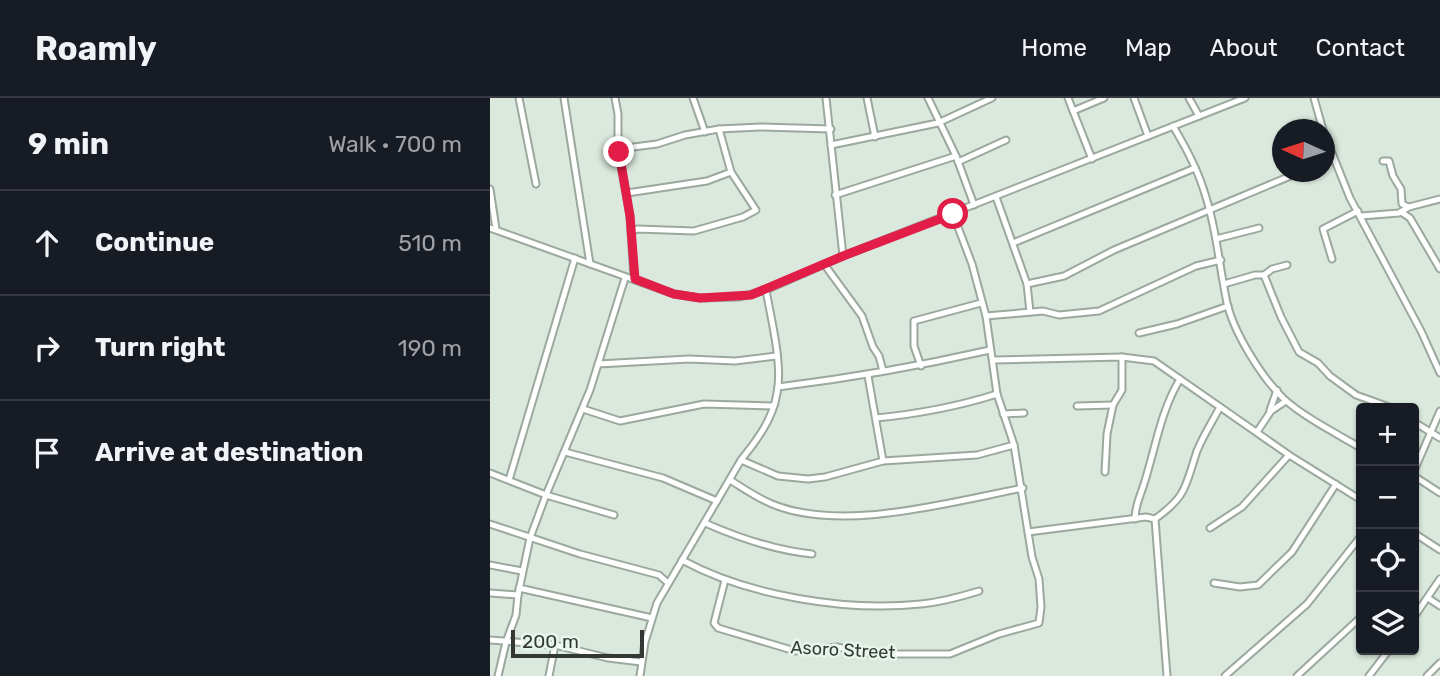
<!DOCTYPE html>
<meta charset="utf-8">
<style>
:root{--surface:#171b24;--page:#242831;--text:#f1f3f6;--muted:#9ea1a6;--line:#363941}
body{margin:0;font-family:Rubik,sans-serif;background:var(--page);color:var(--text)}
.controls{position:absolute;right:21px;bottom:21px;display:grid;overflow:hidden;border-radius:7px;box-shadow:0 2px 5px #0004}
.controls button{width:63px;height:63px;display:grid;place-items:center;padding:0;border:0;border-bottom:2px solid var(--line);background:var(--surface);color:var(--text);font:35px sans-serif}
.compass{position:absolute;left:782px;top:21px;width:63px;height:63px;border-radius:50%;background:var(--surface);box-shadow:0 2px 5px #0004;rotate:273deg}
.scale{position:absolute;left:21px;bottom:18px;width:133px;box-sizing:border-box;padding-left:7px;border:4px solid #333834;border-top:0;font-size:19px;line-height:24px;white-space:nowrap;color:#333834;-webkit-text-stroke:5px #e7f5ea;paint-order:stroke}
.stop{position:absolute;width:21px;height:21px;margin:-16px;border:5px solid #e11d48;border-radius:50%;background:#fff}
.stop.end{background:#e11d48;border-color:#fff;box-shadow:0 2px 7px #0008}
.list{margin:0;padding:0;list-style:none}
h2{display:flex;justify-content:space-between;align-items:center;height:91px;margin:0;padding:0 28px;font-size:30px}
h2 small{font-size:23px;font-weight:400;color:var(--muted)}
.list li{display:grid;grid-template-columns:46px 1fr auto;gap:21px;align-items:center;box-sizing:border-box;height:105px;padding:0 28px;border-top:2px solid var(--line)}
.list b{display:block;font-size:26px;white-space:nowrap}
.list em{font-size:23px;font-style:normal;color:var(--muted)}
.icon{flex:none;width:38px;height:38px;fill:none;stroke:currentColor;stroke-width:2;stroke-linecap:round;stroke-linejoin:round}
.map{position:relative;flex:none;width:950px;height:578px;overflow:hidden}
header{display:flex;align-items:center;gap:42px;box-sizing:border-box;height:98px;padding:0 35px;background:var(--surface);border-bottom:2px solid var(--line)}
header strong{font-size:33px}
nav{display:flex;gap:38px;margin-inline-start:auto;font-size:24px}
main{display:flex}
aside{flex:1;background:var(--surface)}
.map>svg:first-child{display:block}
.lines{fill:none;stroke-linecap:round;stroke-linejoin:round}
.minor-casing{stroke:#9ba89e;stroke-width:9}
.minor{stroke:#fff;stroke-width:5}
.route{stroke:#e11d48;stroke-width:9}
.labels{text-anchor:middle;stroke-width:5;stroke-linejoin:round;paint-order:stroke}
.street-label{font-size:18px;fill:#333834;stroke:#e7f5ea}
</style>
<header>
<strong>Roamly</strong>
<nav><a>Home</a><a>Map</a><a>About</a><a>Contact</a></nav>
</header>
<main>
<aside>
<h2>9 min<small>Walk · 700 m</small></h2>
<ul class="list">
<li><svg class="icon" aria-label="ahead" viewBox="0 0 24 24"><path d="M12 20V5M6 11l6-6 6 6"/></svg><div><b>Continue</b></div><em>510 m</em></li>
<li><svg class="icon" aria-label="right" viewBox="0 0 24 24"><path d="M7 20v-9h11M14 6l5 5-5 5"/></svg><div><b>Turn right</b></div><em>190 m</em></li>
<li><svg class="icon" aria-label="arrive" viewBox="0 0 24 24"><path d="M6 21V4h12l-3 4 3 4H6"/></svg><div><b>Arrive at destination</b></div></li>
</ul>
</aside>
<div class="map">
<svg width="950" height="578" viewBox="0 0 950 578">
<rect width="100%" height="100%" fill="#dae8dd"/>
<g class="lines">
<defs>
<g id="minor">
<path d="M29,0L46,86"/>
<path d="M74,0L100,166"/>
<path d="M125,0L128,16V51L140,118L144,181"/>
<path d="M203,0L215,34"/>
<path d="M336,0L353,158"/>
<path d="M377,0L385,39"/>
<path d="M438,0L466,58L484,107"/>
<path d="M578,0L602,61"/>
<path d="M644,0L658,38"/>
<path d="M699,0L709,18"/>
<path d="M824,0L833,32"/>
<path d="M583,13L614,0"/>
<path d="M683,28C695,48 706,68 713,90C726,127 729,167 737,205C744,235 772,280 794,301C814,319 847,336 871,350"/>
<path d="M834,35L860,100L931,233L950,275"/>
<path d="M341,47L448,25L502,0"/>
<path d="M128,51L167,46L195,37L229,31L270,29L341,31"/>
<path d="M893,63H899L903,78L911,91L912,106L918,109"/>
<path d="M468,64L516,42"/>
<path d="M0,91L6,131"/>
<path d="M137,95L217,83L241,74"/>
<path d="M345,97L466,58"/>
<path d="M506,99L537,186L540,214"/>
<path d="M911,114L920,120L950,171"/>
<path d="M871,118L909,115L919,109L950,101"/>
<path d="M0,130L184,196L210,200L250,199L276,192L353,158L755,0"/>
<path d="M141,134L147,131L204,133L253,119L266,112L241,74L229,31"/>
<path d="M726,141L769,130"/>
<path d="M523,145L705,70"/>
<path d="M842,161L833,131L868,113"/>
<path d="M334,166L372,218L383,249L389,258L393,273"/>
<path d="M774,177L782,171L797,167"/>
<path d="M537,186L574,178L624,152L810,74"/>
<path d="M734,186L765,177H774L791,219L809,254L828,265L840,278L866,297L902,310"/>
<path d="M496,218L553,213L569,217L609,213L706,168L731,162"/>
<path d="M649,235L687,226L738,208"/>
<path d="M503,262L632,259L664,263L799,357L871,402"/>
<path d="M108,266L199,261L245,263L286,258"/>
<path d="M431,268L424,248V223L491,205"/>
<path d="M378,278L393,363"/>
<path d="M288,289C361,280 429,268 500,252"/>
<path d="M587,308L623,307"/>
<path d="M93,311L130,323L214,306L284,308"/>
<path d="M780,312L787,292"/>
<path d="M513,316L534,315"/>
<path d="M386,320C428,316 466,309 507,296"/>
<path d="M924,324L950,340"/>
<path d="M767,334L781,313L796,303"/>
<path d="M75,354L173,380L227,403"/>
<path d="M251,362L288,378L318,381L335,379L393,363L487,357L524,347"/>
<path d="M924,373L950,313"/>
<path d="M615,374L617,336L623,307L632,292V259"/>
<path d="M0,375L56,397L124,417"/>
<path d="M924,378L950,395"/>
<path d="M19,382L85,160"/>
<path d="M240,382C253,390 267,400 282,406C352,435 460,404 533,390"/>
<path d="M645,421C645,408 649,401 653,389C665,353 670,314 690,281"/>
<path d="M215,425C249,440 284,452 322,456"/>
<path d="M0,426L90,456L169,477L178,485"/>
<path d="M720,430L752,409L799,357"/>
<path d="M538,434L656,419L665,421"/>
<path d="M924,435L950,452"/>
<path d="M192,462C258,498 357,514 431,506C451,504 470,499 489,493"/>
<path d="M0,467L32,473"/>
<path d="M235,482L224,525L228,530L305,553L347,549L381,556H460L509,536L549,525L551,509L549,481L542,459L524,347L507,296L496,218L482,166L463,116"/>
<path d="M724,485L750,489L768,487L802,454L846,386"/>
<path d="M29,490L162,520"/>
<path d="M0,495L28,497"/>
<path d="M938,500L950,508"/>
<path d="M924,519L950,481"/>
<path d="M0,542L65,547L118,560L151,564"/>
<path d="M8,578L16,544L26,517L28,497L40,440L56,397L100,292L135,180"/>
<path d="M59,578L65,547"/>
<path d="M150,578L155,544L167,505L251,362C267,342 283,321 287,295C293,267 281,221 276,192"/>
<path d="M677,578L665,421C697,398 695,389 707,353C713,338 722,324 730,309"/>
<path d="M735,578L817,506L871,438"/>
<path d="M807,578L871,519"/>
<path d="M879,578L899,552"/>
<path d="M937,578L950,565"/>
</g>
</defs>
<use href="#minor" class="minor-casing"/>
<use href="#minor" class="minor"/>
</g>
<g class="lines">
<path class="route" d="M129,54L140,118L145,181L184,196L210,200L261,197L353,158L463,116"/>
</g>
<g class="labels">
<g class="street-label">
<text transform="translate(353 552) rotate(3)" y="6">Asoro Street</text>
</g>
</g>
</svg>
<div class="controls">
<button>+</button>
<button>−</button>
<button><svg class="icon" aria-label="locate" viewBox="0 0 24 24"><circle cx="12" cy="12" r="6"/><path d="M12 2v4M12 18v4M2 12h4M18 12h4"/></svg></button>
<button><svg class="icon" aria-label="layers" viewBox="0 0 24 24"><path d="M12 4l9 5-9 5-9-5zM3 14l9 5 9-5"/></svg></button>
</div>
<svg class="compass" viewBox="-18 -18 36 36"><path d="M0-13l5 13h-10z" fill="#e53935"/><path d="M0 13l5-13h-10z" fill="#9ea1a6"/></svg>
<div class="scale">200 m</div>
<div class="stop" style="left:463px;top:116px"></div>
<div class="stop end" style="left:129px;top:54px"></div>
</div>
</main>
